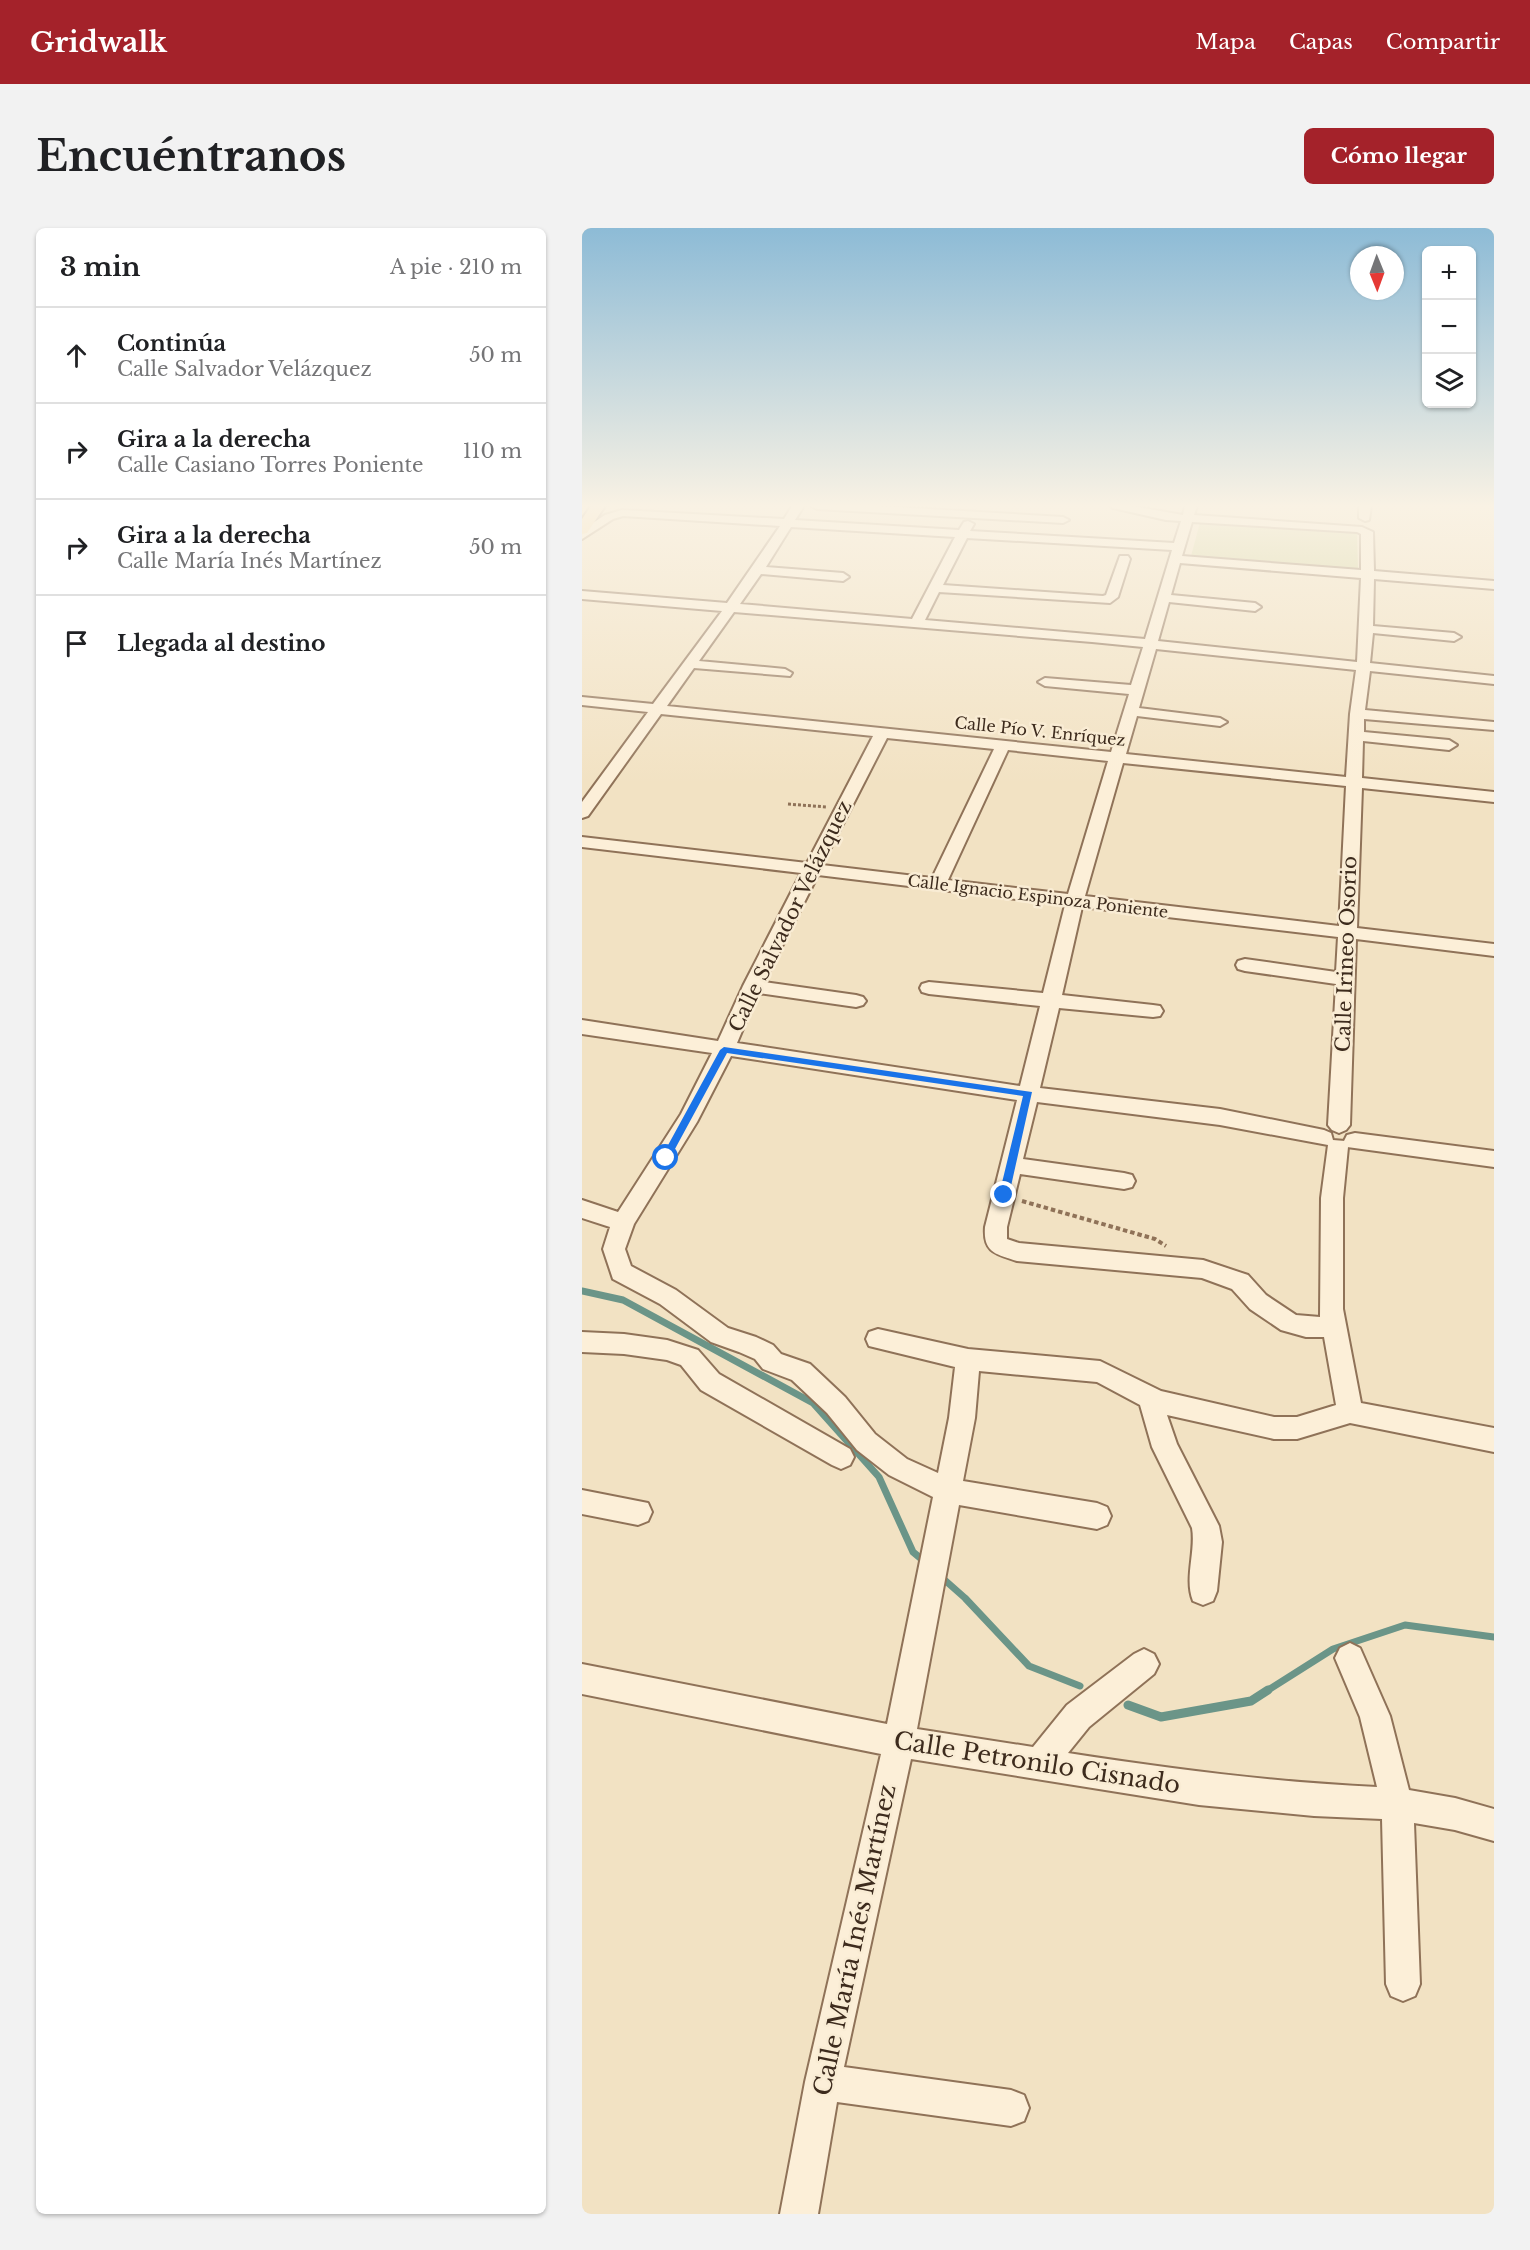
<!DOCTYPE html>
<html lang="es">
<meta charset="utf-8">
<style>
:root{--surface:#fff;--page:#f2f2f2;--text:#202124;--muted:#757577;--line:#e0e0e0;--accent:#a4222a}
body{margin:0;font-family:"Libre Baskerville",serif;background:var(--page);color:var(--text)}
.controls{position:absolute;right:18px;top:18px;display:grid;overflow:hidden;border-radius:9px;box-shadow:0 2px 4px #0004}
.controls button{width:54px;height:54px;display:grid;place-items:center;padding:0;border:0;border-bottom:2px solid var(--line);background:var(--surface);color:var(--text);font:30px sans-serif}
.compass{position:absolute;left:768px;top:18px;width:54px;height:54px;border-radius:50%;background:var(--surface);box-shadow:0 2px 4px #0004;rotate:179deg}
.stop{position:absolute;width:18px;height:18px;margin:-14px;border:4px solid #1a73e8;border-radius:50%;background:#fff}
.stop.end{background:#1a73e8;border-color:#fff;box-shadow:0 2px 6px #0008}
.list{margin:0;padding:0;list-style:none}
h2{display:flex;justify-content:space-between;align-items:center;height:78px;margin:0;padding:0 24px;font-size:26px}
h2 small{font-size:20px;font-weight:400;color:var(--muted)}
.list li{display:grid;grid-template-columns:39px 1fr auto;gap:18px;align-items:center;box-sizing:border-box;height:96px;padding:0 24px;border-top:2px solid var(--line)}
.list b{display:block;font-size:22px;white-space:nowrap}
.list p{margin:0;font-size:20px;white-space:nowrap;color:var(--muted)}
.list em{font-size:20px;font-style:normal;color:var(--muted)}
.icon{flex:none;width:33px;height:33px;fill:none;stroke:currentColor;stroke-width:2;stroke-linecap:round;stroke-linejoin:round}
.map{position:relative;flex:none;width:912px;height:1986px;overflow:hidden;border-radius:9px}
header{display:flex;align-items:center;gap:36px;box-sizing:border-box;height:84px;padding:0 30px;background:var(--accent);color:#fff}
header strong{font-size:28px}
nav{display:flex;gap:33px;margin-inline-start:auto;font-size:21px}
.intro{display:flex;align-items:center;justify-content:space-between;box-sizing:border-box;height:144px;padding:0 36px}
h1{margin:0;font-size:42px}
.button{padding:15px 27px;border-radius:9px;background:var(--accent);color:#fff;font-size:21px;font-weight:700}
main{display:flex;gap:36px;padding:0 36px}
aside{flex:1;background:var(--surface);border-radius:9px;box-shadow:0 2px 4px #0004}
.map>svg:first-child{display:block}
.green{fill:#ced296}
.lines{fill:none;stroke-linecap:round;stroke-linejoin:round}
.stream-far1{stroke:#6b9588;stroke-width:7}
.stream{stroke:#6b9588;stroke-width:9}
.minor-casing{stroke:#8f7258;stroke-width:4}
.major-casing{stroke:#5c402c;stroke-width:4}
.path-far1{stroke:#8f7258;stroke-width:3;stroke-dasharray:3 2;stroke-linecap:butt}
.path{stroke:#8f7258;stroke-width:4;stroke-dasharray:4.5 3;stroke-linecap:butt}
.minor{fill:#fcefd8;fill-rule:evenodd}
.major{fill:#f9d598;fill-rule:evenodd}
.route{fill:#1a73e8}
.labels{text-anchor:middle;stroke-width:5;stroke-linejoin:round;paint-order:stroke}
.far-street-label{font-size:16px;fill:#3d2b1d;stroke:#f9ecd4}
.street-label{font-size:20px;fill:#3d2b1d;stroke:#f9ecd4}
.near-street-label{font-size:24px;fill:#3d2b1d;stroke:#f9ecd4}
</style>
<header>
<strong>Gridwalk</strong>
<nav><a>Mapa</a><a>Capas</a><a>Compartir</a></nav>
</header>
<div class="intro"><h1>Encuéntranos</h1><a class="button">Cómo llegar</a></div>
<main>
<aside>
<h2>3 min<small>A pie · 210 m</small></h2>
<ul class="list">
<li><svg class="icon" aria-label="ahead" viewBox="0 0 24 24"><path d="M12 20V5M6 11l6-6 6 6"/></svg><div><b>Continúa</b><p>Calle Salvador Velázquez</p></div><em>50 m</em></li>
<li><svg class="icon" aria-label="right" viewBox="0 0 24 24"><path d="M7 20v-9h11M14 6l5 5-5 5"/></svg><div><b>Gira a la derecha</b><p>Calle Casiano Torres Poniente</p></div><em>110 m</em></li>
<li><svg class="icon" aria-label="right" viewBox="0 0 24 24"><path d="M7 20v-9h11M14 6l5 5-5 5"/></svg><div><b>Gira a la derecha</b><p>Calle María Inés Martínez</p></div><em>50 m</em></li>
<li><svg class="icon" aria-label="arrive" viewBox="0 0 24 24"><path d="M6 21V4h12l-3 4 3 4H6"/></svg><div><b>Llegada al destino</b></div></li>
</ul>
</aside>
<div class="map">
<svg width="912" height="1986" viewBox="0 0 912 1986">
<rect width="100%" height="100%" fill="#f2e2c3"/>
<path class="green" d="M619,291L775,303L776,341L609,328Z"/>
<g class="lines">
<g class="stream-far1">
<path d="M0,1063L41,1072L231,1175L297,1249L331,1324L343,1334"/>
<path d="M357,1347L383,1370L447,1438L498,1458"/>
<path d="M683,1464L751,1421L823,1397L912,1409"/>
</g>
<path class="stream" d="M546,1477L579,1489L669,1473L686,1462"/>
<defs>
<g id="minor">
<path d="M210,278H222L213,292L377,302L382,294L386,293L392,296L388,303L592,315L599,293L584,292L531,280L529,278H550L601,287L603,278H615L612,287L780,299L791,304L792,343L912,353V361L792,351L791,398L872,405L879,409L872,413L791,405L788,435L912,448V456L788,443L783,482L912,494V502L782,491V504L867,512L875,517L867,522L781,513L780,550L912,564V574L780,560L775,700L912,716V728L774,711L768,897L764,902L757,905L750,902L746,897L754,756L663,743L656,741L654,737L656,733L663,731L754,744L756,709L500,679L480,767L571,777L578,778L581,783L578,788L571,789L477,780L458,860L638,881L742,902L749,905L751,912L763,913L766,919L761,970V1081L779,1175L912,1200V1224L768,1195L715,1211H692L585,1187L595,1216L637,1298L640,1314L635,1363L631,1373L621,1377L611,1373C602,1351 614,1323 610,1300L570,1219L558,1177L515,1154L397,1143L393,1190L381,1253L515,1275L525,1279L529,1288L525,1297L515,1301L377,1277L335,1501L451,1519L485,1477L552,1426L562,1421L572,1426L577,1436L572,1446L507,1499L486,1525C590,1541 689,1554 795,1559L778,1489L753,1430L758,1420L768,1415L778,1420L808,1488L827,1562L873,1570L912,1581V1613L873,1602L832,1595L838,1756L833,1768L821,1773L809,1768L804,1756L800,1591L732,1588L617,1577L329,1531L262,1839L429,1862L442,1867L447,1880L442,1893L429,1898L255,1874L236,1986H198L223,1854L299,1526L0,1466V1436L305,1496L351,1269L307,1247L275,1222L245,1185L210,1152L181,1141L173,1131L157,1124L129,1114L78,1076L31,1051L21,1021L28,999L0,990V972L36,984L99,886L130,825L0,806V792L136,813L161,758L219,645L0,619V609L225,635L291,508L79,486L6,588L0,590V574L66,484L0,477V469L71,476L140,383L0,371V363L145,375L198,298L41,288L31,291L0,311V302L23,287L40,282L202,291ZM610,294L775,304L779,306V342L600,328ZM209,299L373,309L330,391L158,376L179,346L261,353L267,349L261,345L184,339ZM385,310L590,322L563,411L343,392L357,364L528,375L536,369L548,331L546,328H538L524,367L521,368L361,357ZM598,335L779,350L775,434L576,413L587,374L673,383L679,379L673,375L589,367ZM152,384L510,414L561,419L549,457L463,450L456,454L463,458L547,466L529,524L85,478L112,440L208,448L210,445L203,441L117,433ZM574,421L774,442L768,486L764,549L544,526L555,488L638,498L645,494L638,490L557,480ZM305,510L412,521L350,650L240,637ZM426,522L526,533L486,666L366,652ZM541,535L764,558L757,698L503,668ZM236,647L483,677L461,765L347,754L340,756L338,760L340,764L347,766L458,778L438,858L155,815L176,765L274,779L281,777L284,773L281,769L274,767L182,754ZM149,828L435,872L403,999C401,1025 414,1026 435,1033L620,1050L650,1061L668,1081L699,1102L724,1109H742L754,1177L715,1189H692L579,1163L518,1133L386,1121L296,1101L287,1104L284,1111L287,1118L373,1139L367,1190L356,1245L325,1231L293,1206L263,1169L228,1136L199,1126L191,1117L174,1109L146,1100L94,1062L49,1038L43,1021L52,996L115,894ZM455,874L638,897L746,917L739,970L738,1089L714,1087L684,1067L666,1047L621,1032L437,1015L425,1011V999L438,946L542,961L550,959L553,953L550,947L542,945L441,931Z"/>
<path d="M229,278H296L481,289L487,292L481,295L235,281Z"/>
<path d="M777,278H789L787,292L783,293L777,290Z"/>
<path d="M773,905L912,923V939L765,919L762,913L765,907Z"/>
<path d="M0,1104L42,1106L85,1112L116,1122L137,1146L268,1221L272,1229L268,1237L259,1241L250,1237L119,1162L99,1137L85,1132L42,1126L0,1124Z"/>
<path d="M0,1262L66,1275L70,1284L66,1293L56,1297L0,1286Z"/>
</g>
<path id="major" d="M9,278H23L5,305L0,306V291Z"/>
</defs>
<use href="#minor" class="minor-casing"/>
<use href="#major" class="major-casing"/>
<path class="path-far1" d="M206,576L244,579"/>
<path class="path" d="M440,973L573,1011L584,1018"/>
<use href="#minor" class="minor"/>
<use href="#major" class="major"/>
</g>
<linearGradient id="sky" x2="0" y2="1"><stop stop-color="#8dbbd6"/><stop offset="0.5" stop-color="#f9f2e4"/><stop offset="1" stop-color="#f9f2e4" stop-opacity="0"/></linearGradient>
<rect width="912" height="556" fill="url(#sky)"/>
<path class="route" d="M142,819L450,864L427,967L422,971L417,967L441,868L145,825L87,932H80L79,930L138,822Z"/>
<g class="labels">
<g class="far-street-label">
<text transform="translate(458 503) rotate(6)" y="6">Calle Pío V. Enríquez</text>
<text transform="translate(456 668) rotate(7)" y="6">Calle Ignacio Espinoza Poniente</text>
</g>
<g class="street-label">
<text transform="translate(208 688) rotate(-64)" y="7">Calle Salvador Velázquez</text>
<text transform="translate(764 726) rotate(-88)" y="7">Calle Irineo Osorio</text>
</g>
<g class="near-street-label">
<text transform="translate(455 1535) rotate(9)" y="8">Calle Petronilo Cisnado</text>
<text transform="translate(273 1712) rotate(-78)" y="8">Calle María Inés Martínez</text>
</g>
</g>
</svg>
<div class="controls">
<button>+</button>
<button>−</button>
<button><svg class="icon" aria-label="layers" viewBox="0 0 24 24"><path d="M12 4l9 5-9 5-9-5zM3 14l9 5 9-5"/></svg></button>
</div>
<svg class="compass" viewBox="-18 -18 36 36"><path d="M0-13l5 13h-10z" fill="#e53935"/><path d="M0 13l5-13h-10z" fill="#757577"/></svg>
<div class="stop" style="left:84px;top:930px"></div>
<div class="stop end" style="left:422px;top:967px"></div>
</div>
</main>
